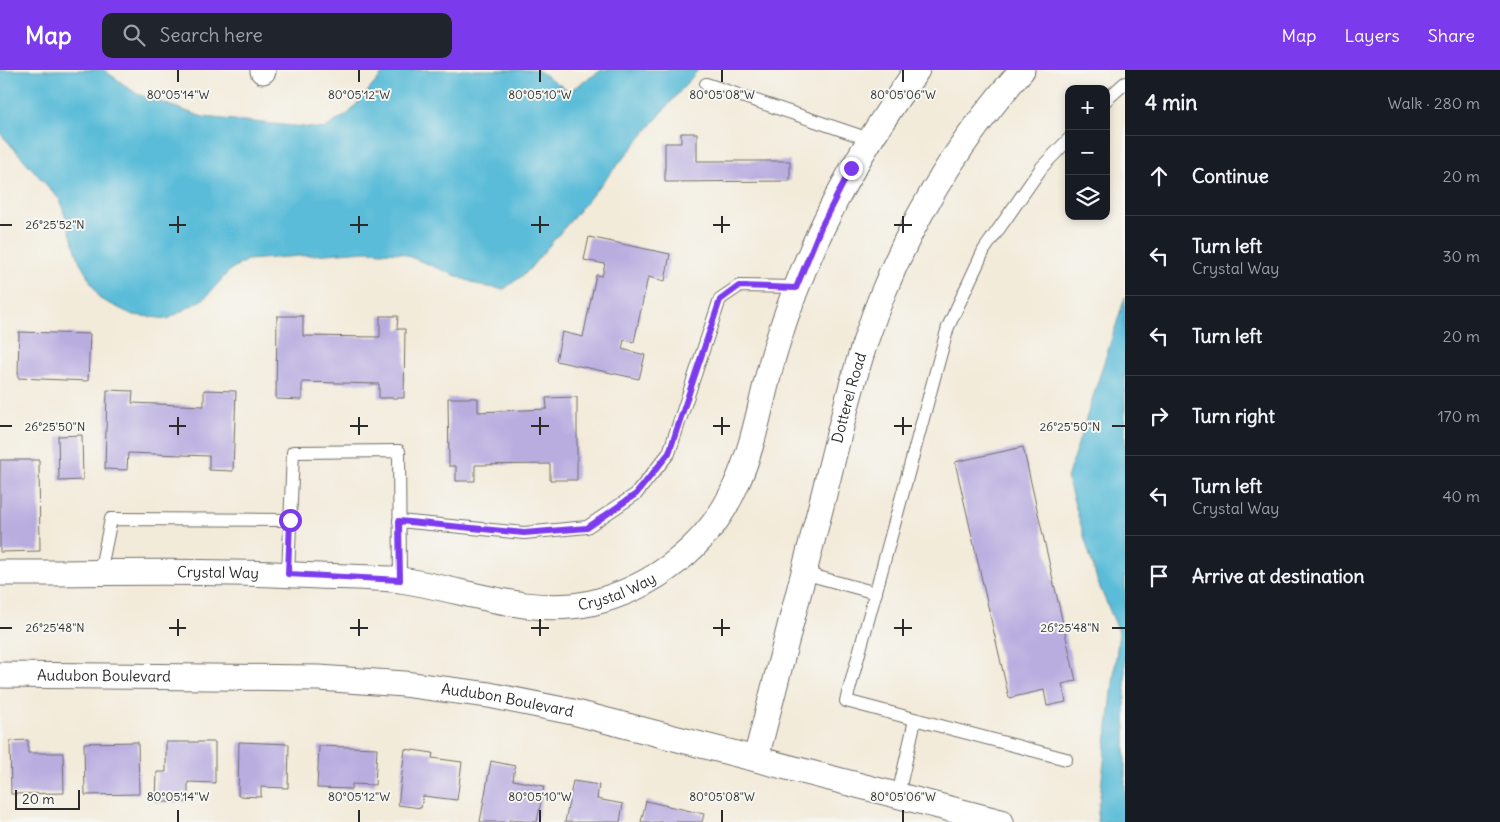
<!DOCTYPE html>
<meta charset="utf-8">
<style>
:root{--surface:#171b24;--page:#20242c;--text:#f1f3f6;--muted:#9ea1a6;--line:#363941;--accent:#7c3aed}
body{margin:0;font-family:Delius,sans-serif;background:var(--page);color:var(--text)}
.controls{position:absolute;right:15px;top:15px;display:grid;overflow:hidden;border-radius:10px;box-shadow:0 2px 8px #0003}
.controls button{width:45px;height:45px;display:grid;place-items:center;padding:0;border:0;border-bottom:1px solid var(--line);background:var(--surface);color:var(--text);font:25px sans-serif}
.scale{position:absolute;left:15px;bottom:12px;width:65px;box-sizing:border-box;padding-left:5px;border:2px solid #2b2b2b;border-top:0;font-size:14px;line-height:18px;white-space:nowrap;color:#2b2b2b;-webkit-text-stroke:4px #f6f6f2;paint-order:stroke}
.stop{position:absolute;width:15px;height:15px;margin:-11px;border:4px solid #7c3aed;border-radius:50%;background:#fff}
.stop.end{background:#7c3aed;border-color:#fff;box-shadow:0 1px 5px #0008}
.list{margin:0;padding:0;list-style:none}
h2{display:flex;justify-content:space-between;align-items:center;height:65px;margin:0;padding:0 20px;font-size:21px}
h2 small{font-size:16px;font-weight:400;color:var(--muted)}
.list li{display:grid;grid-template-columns:32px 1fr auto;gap:15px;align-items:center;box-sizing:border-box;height:80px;padding:0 20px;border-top:1px solid var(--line)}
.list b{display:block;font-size:19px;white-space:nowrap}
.list p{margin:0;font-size:16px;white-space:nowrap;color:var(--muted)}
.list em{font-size:16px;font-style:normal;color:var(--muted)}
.icon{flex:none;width:28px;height:28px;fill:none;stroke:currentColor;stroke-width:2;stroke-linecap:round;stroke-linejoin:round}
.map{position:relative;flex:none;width:1125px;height:752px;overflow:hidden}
header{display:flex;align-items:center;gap:30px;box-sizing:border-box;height:70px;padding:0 25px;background:var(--accent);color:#fff}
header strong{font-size:24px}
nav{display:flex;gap:28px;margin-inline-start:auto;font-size:18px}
.search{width:350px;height:45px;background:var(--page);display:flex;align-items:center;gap:12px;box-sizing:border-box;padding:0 18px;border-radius:10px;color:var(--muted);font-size:19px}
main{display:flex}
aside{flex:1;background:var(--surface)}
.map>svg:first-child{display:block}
.water{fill:#5abcd8;stroke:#427482}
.building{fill:#b9ade0}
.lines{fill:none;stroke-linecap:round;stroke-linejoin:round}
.lane-casing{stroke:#716e68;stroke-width:14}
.street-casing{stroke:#716e68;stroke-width:27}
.lane{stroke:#fff;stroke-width:12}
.street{stroke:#fff;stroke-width:25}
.route{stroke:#7c3aed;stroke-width:6}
.ticks{fill:none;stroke:#2b2b2b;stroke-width:2}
.labels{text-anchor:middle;stroke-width:4;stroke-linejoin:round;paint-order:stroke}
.street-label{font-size:15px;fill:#2b2b2b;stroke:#f6f6f2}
.ticks-label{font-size:12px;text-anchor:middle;fill:#2b2b2b;stroke:#f6f6f2;stroke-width:4;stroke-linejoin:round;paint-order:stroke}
</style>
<header>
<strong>Map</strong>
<div class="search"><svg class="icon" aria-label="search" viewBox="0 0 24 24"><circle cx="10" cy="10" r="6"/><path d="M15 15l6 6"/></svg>Search here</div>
<nav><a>Map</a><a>Layers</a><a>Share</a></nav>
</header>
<main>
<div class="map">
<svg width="1125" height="752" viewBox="0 0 1125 752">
<rect width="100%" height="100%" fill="#f6f6f2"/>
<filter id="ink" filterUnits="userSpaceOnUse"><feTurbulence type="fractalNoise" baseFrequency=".02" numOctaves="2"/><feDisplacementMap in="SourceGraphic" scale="10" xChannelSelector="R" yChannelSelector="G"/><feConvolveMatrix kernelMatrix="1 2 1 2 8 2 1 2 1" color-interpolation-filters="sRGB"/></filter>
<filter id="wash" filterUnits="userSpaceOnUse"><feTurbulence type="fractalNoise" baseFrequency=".0096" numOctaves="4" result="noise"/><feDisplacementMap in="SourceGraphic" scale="20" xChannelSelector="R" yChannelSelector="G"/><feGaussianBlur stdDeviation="1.12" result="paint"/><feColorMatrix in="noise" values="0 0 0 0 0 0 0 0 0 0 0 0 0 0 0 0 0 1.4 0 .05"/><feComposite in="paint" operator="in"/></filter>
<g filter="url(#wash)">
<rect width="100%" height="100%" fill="#f3ebda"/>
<g class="water">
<path d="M0,0H104L137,24L203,47L324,59L349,43L386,0H537L569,21L602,0H698L526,203L504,219L481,216L401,183L366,181L247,190L230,200L205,228L168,249L133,245L100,229L79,190L60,130L0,63Z"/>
<path d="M1125,227V752H1097L1119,562L1098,513L1067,408Z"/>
</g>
<g id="blocks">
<g class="building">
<path d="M681,63H697V91H790V111L665,112V73H681Z"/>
<path d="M589,167L670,184L665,211L648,207L634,272L624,270L622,279L645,285L639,309L556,291L562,262L583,267L596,205L602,206L605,194L584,190Z"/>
<path d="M277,246H303V266L380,267V246H398L397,259H405L404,328H379V314L302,312V330L276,329Z"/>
<path d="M19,262L90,264L88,311L18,308Z"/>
<path d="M107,320L133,321L132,333L204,336V320L236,321L233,401L209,400V386L128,383L127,400L105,399Z"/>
<path d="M577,327V410H550V394L475,395V411H456V396H449L448,328H478V342L547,339L546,328Z"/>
<path d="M82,365L83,410L59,411L58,366Z"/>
<path d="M1023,377L1076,611L1062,614L1066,632L1047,636L1044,620L1009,628L955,392Z"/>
<path d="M0,390H39L40,481L0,482Z"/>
<path d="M28,670V683H63L64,723L11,724L10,671Z"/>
<path d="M138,672L139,724L85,725L84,673Z"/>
<path d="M166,672H215V713L188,712V732H156L157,702H166Z"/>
<path d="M239,672L289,674L288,718L261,717V727L238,726Z"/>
<path d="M319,676L377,678L375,715L352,714V719L317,718Z"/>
<path d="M405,679L433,683L432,688L462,692L457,730L423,726L421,738L398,735Z"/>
<path d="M491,691L515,696L513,710L544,716L537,752L509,750V752H480Z"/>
<path d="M573,711L599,715L597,729L623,734L620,752H565Z"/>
<path d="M646,731L704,744L702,752H641Z"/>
</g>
</g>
</g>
<g filter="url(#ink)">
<use href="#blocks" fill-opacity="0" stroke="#716e68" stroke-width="1"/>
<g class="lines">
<defs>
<g id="lane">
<path d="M706,14L869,69"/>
<path d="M1106,30L1125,13"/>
<path d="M399,451L524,463L587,457L636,424L669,383L720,229L739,216L795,217"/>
<path d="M100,503L111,449L291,450"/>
<path d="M803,503L876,523"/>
<path d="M288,504L293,382L399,381L400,510"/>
<path d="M1066,689L846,631L948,257L984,180L1042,97L1069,69"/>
<path d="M898,725L915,650"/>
</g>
<g id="street">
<path d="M263,1V0"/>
<path id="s1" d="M0,503C106,503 213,500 319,506C346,507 373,507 400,510C464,519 526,547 591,533C654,518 710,475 736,415C756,372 762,322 776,277C808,172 853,89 917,0"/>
<path id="s2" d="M0,605L319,608L404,614L489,625L573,642L1001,752"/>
<path id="s3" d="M756,688C777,604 799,520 821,436C839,365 855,292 883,223C916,141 963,66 1022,0"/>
</g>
</defs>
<use href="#lane" class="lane-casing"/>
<use href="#street" class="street-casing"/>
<use href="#lane" class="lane"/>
<use href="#street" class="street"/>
</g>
</g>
<g class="lines" filter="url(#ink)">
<path class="route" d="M290,450L288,504L400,510L399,451L524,463L587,458L636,424L669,383L720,230L739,216L796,218L821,157L851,98"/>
</g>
<path class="ticks" d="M178,0V12M359,0V12M540,0V12M722,0V12M903,0V12M178,146V163M359,146V163M540,146V163M722,146V163M903,146V163M0,155H12M169,155H186M350,155H368M531,155H549M713,155H730M894,155H912M178,347V365M359,347V365M540,347V365M722,347V365M903,347V365M0,356H12M169,356H186M350,356H368M531,356H549M713,356H730M894,356H912M1112,356H1125M178,549V566M359,549V566M540,549V566M722,549V566M903,549V566M0,558H12M169,558H186M350,558H368M531,558H549M713,558H730M894,558H912M1112,558H1125M178,740V752M359,740V752M540,740V752M722,740V752M903,740V752"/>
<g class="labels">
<g class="street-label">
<text dy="5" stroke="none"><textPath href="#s3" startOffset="372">Dotterel Road</textPath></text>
<text dy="5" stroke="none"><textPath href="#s1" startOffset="218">Crystal Way</textPath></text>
<text dy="5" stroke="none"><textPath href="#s1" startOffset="622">Crystal Way</textPath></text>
<text dy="5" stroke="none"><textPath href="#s2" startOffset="104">Audubon Boulevard</textPath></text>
<text dy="5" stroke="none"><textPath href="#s2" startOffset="509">Audubon Boulevard</textPath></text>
</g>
</g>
<g class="ticks-label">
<text x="178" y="29">80°05'14"W</text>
<text x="359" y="29">80°05'12"W</text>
<text x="540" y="29">80°05'10"W</text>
<text x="722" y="29">80°05'08"W</text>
<text x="903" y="29">80°05'06"W</text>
<text x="55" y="159">26°25'52"N</text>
<text x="55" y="361">26°25'50"N</text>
<text x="1070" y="361">26°25'50"N</text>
<text x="55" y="562">26°25'48"N</text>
<text x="1070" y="562">26°25'48"N</text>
<text x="178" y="731">80°05'14"W</text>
<text x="359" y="731">80°05'12"W</text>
<text x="540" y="731">80°05'10"W</text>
<text x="722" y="731">80°05'08"W</text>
<text x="903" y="731">80°05'06"W</text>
</g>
</svg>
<div class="controls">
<button>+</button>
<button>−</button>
<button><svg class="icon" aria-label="layers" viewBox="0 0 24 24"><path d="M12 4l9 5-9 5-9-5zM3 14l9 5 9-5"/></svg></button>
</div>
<div class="scale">20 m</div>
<div class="stop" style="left:290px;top:450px"></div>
<div class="stop end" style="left:851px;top:98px"></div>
</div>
<aside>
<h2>4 min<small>Walk · 280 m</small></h2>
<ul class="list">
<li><svg class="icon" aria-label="ahead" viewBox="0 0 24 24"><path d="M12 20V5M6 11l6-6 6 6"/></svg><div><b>Continue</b></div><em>20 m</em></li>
<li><svg class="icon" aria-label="left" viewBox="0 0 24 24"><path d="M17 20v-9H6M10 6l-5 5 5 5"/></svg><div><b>Turn left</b><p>Crystal Way</p></div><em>30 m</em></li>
<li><svg class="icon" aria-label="left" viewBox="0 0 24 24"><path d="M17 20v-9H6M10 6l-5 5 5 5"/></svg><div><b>Turn left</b></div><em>20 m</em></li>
<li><svg class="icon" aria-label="right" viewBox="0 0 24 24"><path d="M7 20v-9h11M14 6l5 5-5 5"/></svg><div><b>Turn right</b></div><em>170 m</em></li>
<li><svg class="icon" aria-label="left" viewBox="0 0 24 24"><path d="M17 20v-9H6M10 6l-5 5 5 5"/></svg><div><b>Turn left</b><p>Crystal Way</p></div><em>40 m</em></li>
<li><svg class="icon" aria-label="arrive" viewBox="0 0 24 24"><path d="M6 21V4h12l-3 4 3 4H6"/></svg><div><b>Arrive at destination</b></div></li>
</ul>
</aside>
</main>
